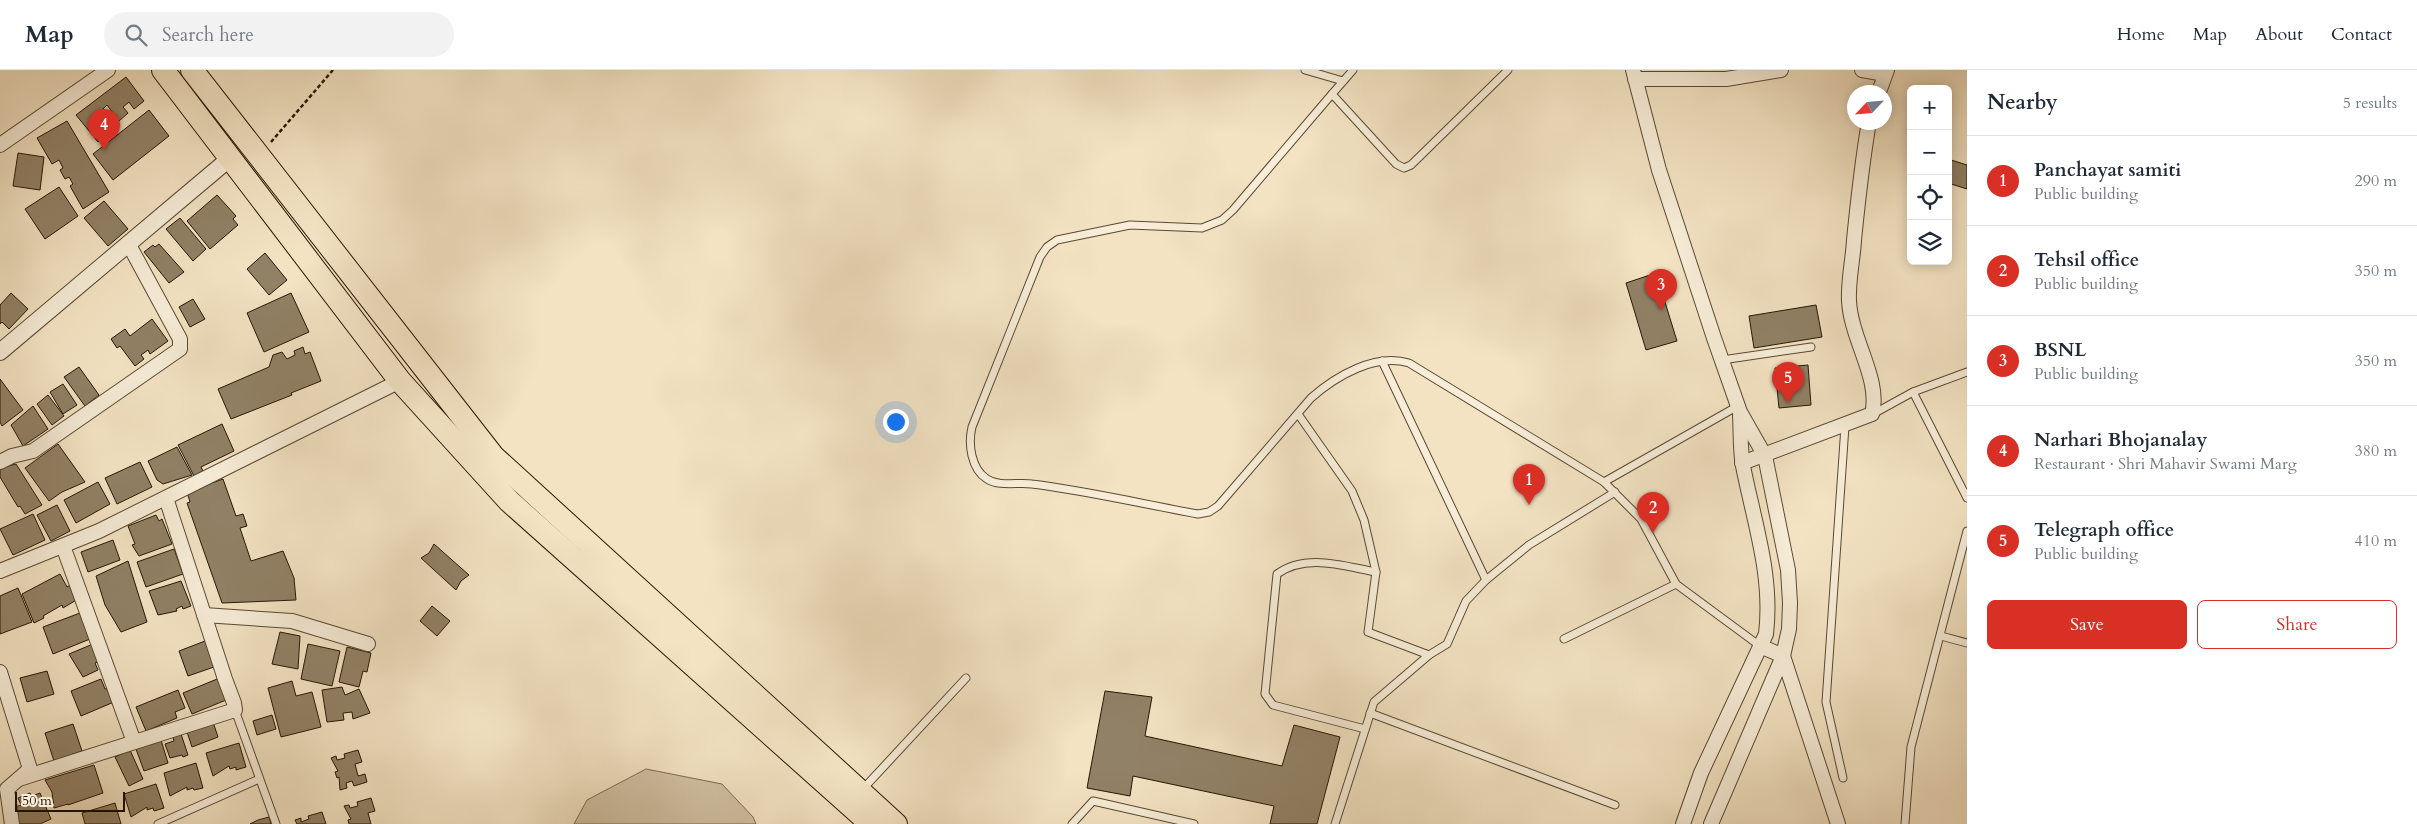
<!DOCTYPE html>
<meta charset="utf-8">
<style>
:root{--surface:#fff;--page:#f2f2f3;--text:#1f2937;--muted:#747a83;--line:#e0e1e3;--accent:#d93025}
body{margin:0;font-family:Cardo,serif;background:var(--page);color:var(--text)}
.controls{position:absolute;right:15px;top:15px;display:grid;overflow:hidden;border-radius:8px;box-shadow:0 2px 12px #0003}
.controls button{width:45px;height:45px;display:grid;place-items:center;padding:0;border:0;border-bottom:1px solid var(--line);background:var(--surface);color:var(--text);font:25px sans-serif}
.compass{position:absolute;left:1847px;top:15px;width:45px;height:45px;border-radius:50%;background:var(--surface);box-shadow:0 2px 12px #0003;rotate:244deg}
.scale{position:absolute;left:15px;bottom:12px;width:110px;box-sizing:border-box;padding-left:5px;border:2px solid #261601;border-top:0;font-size:14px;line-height:18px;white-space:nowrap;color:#261601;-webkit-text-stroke:4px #f7edd8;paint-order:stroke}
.you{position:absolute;left:895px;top:351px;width:18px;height:18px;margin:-12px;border:4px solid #fff;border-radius:50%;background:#1a73e8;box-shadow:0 0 0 8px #1a73e833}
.badge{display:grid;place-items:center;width:32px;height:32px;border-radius:50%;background:var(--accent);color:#fff;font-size:16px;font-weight:700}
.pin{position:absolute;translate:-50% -41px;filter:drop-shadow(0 1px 2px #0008)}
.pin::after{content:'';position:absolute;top:26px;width:18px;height:15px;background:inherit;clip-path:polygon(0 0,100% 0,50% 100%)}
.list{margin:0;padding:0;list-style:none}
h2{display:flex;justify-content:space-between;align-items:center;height:65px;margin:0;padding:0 20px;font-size:21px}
h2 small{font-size:16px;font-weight:400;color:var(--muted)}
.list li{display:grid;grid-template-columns:32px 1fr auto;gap:15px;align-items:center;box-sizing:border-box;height:90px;padding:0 20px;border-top:1px solid var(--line)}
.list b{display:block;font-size:19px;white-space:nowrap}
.list p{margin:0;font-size:16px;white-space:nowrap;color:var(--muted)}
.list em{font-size:16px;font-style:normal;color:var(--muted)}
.actions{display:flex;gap:10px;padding:15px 20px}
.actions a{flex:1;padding:11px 0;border:1px solid var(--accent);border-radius:8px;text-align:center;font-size:18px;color:var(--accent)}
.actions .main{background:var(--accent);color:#fff}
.icon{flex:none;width:28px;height:28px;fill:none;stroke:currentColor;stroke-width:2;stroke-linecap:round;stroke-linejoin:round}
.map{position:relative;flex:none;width:1967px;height:754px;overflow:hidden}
header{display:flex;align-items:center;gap:30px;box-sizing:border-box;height:70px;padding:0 25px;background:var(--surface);border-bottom:1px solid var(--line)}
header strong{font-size:24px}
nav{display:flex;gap:28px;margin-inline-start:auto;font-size:18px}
.search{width:350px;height:45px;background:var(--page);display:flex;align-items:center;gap:12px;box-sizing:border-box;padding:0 18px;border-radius:28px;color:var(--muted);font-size:19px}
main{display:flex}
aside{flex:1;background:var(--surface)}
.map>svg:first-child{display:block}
.green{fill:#d0c0a2;stroke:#7b6b52}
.building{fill:#918166;stroke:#261601}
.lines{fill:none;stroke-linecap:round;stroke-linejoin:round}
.service-casing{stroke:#594932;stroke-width:9}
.minor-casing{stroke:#594932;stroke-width:16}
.tertiary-casing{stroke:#594932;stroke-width:18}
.trunk-casing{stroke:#261601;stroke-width:24}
.path{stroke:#261601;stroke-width:2.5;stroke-dasharray:4 2.5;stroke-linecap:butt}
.service{stroke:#f7edd8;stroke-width:7}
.minor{stroke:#f7edd8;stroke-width:14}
.tertiary{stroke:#f7edd8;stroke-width:16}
.trunk{stroke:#f3e3c3;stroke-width:22}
</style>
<header>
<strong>Map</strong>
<div class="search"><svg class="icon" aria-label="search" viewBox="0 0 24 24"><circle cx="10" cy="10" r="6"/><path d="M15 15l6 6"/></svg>Search here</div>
<nav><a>Home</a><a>Map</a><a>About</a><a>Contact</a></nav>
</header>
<main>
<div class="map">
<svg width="1967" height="754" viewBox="0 0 1967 754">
<rect width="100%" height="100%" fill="#f3e3c3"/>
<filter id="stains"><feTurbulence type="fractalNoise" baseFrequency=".004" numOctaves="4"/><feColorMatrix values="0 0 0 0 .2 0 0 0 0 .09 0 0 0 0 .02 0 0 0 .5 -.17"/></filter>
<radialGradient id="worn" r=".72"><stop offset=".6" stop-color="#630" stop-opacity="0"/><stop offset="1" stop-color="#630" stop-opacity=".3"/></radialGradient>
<path class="green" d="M646,699L722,714L753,747L756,754H574L587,730Z"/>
<g class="building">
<path d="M126,7L144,31L134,39L129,32L123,37L128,43L119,51L107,35L102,40L116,57L98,72L76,45Z"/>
<path d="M149,40L169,66L113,110L93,84Z"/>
<path d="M67,51L109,122L83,139L70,116L73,114L69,107L65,109L60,100L63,98L59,90L52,94L37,68Z"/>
<path d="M18,83L44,87L40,120L13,116Z"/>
<path d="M1948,89L1967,95V119L1948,113Z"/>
<path d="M59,117L78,146L45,169L25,139Z"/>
<path d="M217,125L236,146L233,149L238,155L210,179L187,151Z"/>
<path d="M104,131L128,159L108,176L84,148Z"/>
<path d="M180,148L206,179L193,191L166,159Z"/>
<path d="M159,174L184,202L169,213L144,182L153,175L155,177Z"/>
<path d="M265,183L287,210L269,225L247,199Z"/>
<path d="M1656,203L1677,271L1646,280L1626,213Z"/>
<path d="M11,223L28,239L9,259L2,252L0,254V235Z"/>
<path d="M291,223L309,262L264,282L247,243Z"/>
<path d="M193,229L205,249L190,257L179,237Z"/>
<path d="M1816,235L1822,267L1754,278L1749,246Z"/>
<path d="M152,249L168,271L150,284L148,280L141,285L144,289L135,296L120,276L117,278L111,269L125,259L130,266Z"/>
<path d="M303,277L305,284L310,282L321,311L291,323L292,325L231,349L218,319L269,297L273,285L282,282L287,289L295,285L294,281Z"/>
<path d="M1808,295L1811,335L1779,338L1775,298Z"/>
<path d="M79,297L99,325L85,336L64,307Z"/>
<path d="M0,309L23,340L2,356L0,352Z"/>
<path d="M63,314L77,335L63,344L50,322Z"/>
<path d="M48,325L64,346L52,355L37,334Z"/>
<path d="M33,336L48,359L23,376L11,355Z"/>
<path d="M222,354L234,381L201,397L203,401L194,406L178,375Z"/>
<path d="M58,374L85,412L62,422L49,431L25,398Z"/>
<path d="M177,377L192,405L163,414L157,410L148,391Z"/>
<path d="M140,392L152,417L117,434L105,408Z"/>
<path d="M16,394L42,435L25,444L20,436L18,437L0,407V398Z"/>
<path d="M223,409L236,446L243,444L247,456L240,458L251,491L283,481L294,508L296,530L222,533L187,433L190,432L187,422Z"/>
<path d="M98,412L110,434L76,453L64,430Z"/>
<path d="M57,435L70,461L51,471L37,445Z"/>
<path d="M33,444L45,470L13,485L0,459Z"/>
<path d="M156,445L159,451L162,449L172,474L139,486L132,475L135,474L128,456Z"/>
<path d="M113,470L120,490L88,502L81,482Z"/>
<path d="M434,474L469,505L461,511L456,520L421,488L429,483Z"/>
<path d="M174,479L183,504L146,517L137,492Z"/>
<path d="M128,491L147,552L121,562L105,535L96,506Z"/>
<path d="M60,504L67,517L70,515L78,529L63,538L62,535L43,546L44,548L34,553L22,524Z"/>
<path d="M181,511L191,536L183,539L182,536L176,539L177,541L158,545L149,521Z"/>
<path d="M18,518L32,552L0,564V526Z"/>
<path d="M432,536L450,551L437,566L420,551Z"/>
<path d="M80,543L90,569L53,584L43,557Z"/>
<path d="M280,562L300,566L298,599L272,594Z"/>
<path d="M205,571L214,597L188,606L179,581Z"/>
<path d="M93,574L101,591L95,593L98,600L83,607L69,584Z"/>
<path d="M308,574L340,581L332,616L301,609Z"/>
<path d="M347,577L371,583L367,602L363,601L359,617L339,612Z"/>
<path d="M47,601L54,624L27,632L20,608Z"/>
<path d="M222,607L231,628L192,644L183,623Z"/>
<path d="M101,609L105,619L109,618L114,632L81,646L71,621Z"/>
<path d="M292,611L296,626L312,622L321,657L281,667L268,618Z"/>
<path d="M342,617L345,625L359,619L370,643L353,649L352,642L343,643L344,650L327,652L322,620Z"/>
<path d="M178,620L185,638L175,642L177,648L146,661L136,637Z"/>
<path d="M1105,621L1152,627L1145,666L1282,696L1294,655L1340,667L1317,754H1270L1274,736L1133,706L1130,726L1087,718Z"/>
<path d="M272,645L276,659L257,665L253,651Z"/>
<path d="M213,652L218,667L192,677L187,662Z"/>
<path d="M73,654L82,681L54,691L45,663Z"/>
<path d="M180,661L188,685L183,687L182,685L170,688L165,674L174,671L172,664Z"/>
<path d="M161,670L168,693L144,701L136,679Z"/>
<path d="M239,673L246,697L236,700V697L230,699L229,696L213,706L206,683Z"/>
<path d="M130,680L143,709L129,716L115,687Z"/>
<path d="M358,680L362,692L355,694L358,706L365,704L367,712L354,716L352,711L346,713L347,718L340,720L339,707L337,708L335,702L338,701L331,688L336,686L337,690L345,688L344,684Z"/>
<path d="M196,693L203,718L194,720L193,718L187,720V717L170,726L164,703Z"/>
<path d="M94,695L103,723L68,735V734L54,738L52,722L45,710Z"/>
<path d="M156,714L164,738L154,741L153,738L147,740V737L131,747L124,724Z"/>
<path d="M30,723L32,726L40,723L51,749L40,754H20L13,738L21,735L18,728Z"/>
<path d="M371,728L375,741L368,743L371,754H349L348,750L351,749L344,736L349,735L350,738L358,736L357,732Z"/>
<path d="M115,733L121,754H85L82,743Z"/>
<path d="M322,742L326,754H297L295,750L301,748V752L309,749L308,746Z"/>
<path d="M269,747L271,754H250L258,750Z"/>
</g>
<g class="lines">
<defs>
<g id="service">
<path d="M1305,0L1343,11"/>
<path d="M1353,0L1332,24L1396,94L1404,98L1411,95L1508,0"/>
<path d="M1332,24L1233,140L1222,150L1202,158L1130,155L1057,170L1047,177L1040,187L972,357C968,374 971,399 987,409C999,417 1019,412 1032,414C1088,421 1143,434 1198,444L1209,442L1218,436L1311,328C1336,306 1375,283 1409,293L1604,412L1641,449L1676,514L1760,576"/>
<path d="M1722,290L1811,277"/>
<path d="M1382,291L1486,510"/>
<path d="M1913,322L1967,428"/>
<path d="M1298,344L1352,421L1364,450L1376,502L1368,562L1429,585"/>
<path d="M1873,344L1913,322L1967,302"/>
<path d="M1604,412L1738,336"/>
<path d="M1941,566L1967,573"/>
<path d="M1564,569L1676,514"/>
<path d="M235,640L276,754"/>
<path d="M1370,643L1615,735"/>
<path d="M1365,659L1273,635L1265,624L1277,504C1306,483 1343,496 1376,502"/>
<path d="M1843,708L1826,632L1845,356"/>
<path d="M862,720L966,608"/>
<path d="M158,754L259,709"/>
<path d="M1072,754L1093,731L1194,754"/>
<path d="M1335,754L1374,632L1429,585L1447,574L1466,531L1486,510L1529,475L1615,422"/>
<path d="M1905,754L1911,677L1967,461"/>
</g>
<g id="minor">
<path d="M1633,0L1659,100L1714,268L1740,342L1765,386L1788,500L1790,533L1789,559L1783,586L1711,754"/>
<path d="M1862,0L1885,4"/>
<path d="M1635,9H1726L1781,0"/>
<path d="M1879,22L1887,0"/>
<path d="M0,75L108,0"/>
<path d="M0,392L12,386L33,381L180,279V269L128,173"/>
<path d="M1742,393L1872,344C1881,309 1851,270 1849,231C1848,210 1853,190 1854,170C1858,130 1862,92 1869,52"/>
<path d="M63,476L134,672"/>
<path d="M0,501L99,461L400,311"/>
<path d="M204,545L292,551L368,574"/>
<path d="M1760,576L1783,586L1838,754"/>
<path d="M0,602L30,699L7,719L12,754"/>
<path d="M19,709L235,640L234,633L225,609L166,428"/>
<path d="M1683,754L1701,703L1766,564C1773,506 1754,452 1743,396C1740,380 1741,362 1740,346"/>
</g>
<path id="tertiary" d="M0,282L229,89"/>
<g id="trunk">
<path d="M163,0L400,311L509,431L871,754"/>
<path d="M192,0L493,386L896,754"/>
</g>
</defs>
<use href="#service" class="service-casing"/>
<use href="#minor" class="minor-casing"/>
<use href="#tertiary" class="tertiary-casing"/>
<use href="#trunk" class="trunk-casing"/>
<path class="path" d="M271,72L333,0"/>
<use href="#service" class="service"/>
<use href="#minor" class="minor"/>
<use href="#tertiary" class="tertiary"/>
<use href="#trunk" class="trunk"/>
</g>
<rect width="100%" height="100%" filter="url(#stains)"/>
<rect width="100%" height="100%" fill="url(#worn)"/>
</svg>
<div class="controls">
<button>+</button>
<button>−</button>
<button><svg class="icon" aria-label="locate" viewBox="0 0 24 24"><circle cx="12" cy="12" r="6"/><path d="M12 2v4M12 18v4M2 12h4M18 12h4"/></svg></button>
<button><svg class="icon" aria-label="layers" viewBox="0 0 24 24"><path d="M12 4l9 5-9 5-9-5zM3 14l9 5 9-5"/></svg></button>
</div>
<svg class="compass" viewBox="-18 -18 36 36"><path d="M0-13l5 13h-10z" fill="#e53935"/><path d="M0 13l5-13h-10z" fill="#747a83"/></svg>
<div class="scale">50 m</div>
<div class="you"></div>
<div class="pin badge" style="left:1529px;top:435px">1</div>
<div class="pin badge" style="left:1653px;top:463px">2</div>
<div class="pin badge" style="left:1661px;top:240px">3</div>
<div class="pin badge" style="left:104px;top:80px">4</div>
<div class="pin badge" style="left:1788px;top:333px">5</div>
</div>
<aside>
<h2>Nearby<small>5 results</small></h2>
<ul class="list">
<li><span class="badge">1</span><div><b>Panchayat samiti</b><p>Public building</p></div><em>290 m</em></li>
<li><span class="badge">2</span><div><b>Tehsil office</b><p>Public building</p></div><em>350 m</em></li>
<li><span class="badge">3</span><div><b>BSNL</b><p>Public building</p></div><em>350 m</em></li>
<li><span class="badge">4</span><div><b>Narhari Bhojanalay</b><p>Restaurant · Shri Mahavir Swami Marg</p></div><em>380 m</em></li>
<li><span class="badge">5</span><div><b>Telegraph office</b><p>Public building</p></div><em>410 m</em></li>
</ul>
<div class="actions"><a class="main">Save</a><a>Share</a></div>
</aside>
</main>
